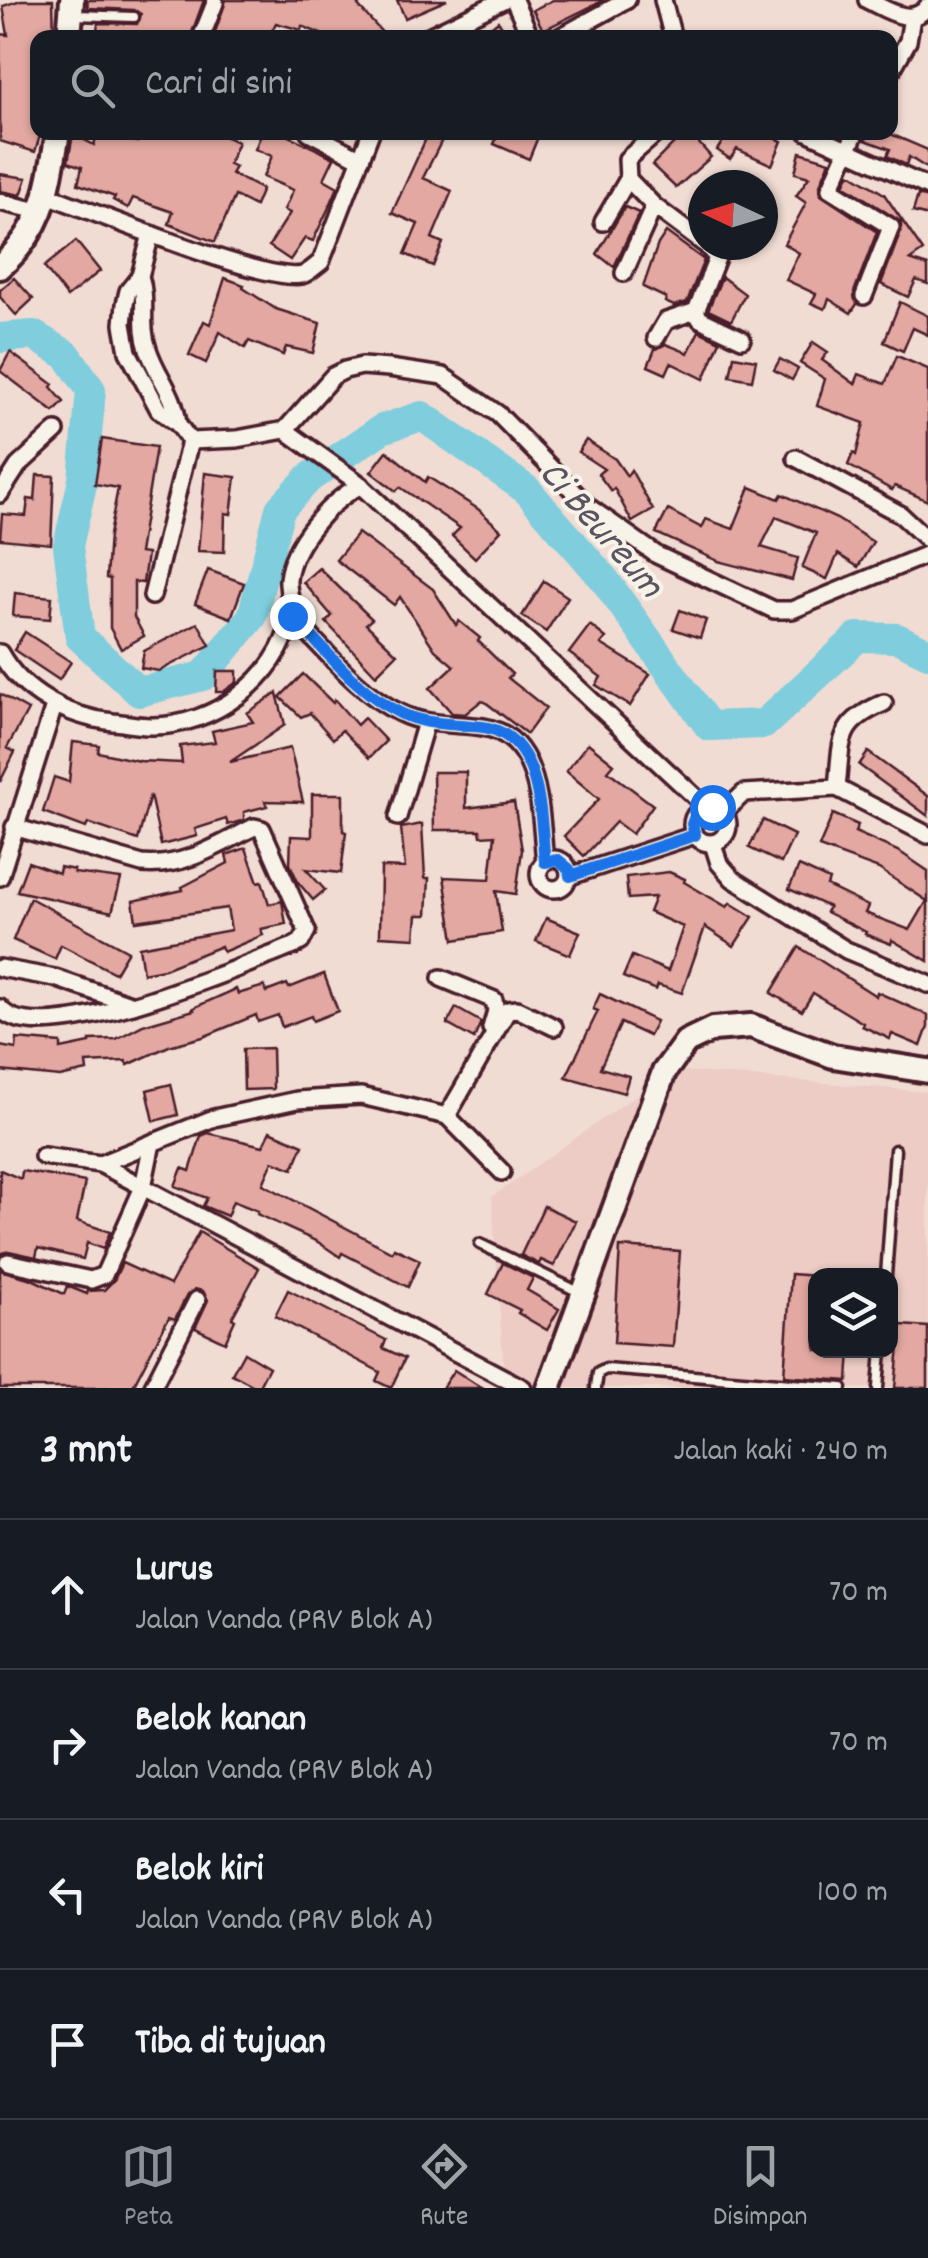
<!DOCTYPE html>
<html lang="id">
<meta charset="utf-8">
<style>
:root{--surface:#171b24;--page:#242831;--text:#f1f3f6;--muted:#9ea1a6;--line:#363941;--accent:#8c9099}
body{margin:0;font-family:Dekko,sans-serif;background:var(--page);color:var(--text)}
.controls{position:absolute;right:30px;bottom:30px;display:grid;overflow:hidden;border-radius:20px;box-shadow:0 2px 8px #0004}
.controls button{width:90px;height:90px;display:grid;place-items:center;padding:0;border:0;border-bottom:2px solid var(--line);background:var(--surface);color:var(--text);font:50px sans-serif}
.compass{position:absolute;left:688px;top:170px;width:90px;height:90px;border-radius:50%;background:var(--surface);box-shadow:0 2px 8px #0004;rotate:274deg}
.stop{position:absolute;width:30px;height:30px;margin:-22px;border:8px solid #1a73e8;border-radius:50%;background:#fff}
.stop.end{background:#1a73e8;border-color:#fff;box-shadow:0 2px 10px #0008}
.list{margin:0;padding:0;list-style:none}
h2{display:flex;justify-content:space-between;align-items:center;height:130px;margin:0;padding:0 40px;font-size:42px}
h2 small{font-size:32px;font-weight:400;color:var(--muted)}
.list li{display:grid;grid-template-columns:65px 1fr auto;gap:30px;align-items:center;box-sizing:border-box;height:150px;padding:0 40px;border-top:2px solid var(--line)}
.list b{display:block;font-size:38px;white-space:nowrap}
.list p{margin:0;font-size:32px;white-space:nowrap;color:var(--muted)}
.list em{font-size:32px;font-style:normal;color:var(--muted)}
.icon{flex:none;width:55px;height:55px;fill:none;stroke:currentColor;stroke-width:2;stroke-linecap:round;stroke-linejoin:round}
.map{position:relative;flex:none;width:928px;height:1388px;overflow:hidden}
.search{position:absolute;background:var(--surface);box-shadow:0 2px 8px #0004;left:30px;right:30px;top:30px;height:110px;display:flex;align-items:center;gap:25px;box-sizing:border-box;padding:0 35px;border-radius:20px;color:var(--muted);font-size:38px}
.sheet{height:730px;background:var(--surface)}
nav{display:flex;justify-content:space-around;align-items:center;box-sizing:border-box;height:140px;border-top:2px solid var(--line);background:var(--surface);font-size:28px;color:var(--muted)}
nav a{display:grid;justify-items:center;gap:5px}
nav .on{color:var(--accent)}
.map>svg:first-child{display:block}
.built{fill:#ecccc4;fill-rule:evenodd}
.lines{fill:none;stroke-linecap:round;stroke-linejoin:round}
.river{stroke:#7fcddd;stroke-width:30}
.building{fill:#e2a8a1;stroke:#4a1f2b;stroke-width:2.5}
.lane-casing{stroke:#4a1f2b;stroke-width:15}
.street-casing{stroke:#4a1f2b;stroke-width:22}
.secondary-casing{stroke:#4a1f2b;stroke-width:30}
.lane{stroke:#f7f3e8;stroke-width:8}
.street{stroke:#f7f3e8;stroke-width:15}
.secondary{stroke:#f7f3e8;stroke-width:22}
.route{stroke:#1a73e8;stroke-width:12}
.labels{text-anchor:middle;stroke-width:8;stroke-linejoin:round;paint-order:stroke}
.water-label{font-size:40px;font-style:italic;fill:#5a5360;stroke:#f7f3e8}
</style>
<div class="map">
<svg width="928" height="1388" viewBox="0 0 928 1388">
<rect width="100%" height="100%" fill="#f1dcd3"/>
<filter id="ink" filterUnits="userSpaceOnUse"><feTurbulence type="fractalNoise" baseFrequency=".01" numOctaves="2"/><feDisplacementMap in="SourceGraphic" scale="20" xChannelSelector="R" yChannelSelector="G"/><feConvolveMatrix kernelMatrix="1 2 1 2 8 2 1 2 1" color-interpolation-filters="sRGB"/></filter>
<g filter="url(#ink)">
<path class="built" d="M672,1070L928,1092V1388H505L492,1197ZM816,1276H890V1350H816Z"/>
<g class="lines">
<path class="river" d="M0,338L33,335L67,355L91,390L83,480L68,546L80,637L139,692L203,676L252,617L280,509L309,478L382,429L422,416L527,490L604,579L709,726L764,724L858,637L897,638L928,653"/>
</g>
<g class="building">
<path d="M21,0H53L54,38H38V132H41L35,152L0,141V34L8,35L3,6Z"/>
<path d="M87,0H204L190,38H127L128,33L97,30L98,23L137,24L141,14L134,10L88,8Z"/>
<path d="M226,0H362L358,6L387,38H330L302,26L301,30L276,23L268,38H213Z"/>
<path d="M397,0H447L405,18Z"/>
<path d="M553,0H604L543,30L533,10Z"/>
<path d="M498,21L511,38H477Z"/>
<path d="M98,132L137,142V132H215L238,142L229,164L235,167L231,174L262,189L255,206L235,196L215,242L169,224L173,212L133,198L128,208L113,200L115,197L78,184L82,167L68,162L73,134L94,145Z"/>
<path d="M262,132H281L334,158L324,179L338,187L332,201L313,241L305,238L290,260L269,246L290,213L284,210L293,190L263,177L272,156L255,149Z"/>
<path d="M429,132H446L423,178L452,191L432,238L443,243L433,266L405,254L418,224L392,213Z"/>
<path d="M499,132H540L529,159L494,144Z"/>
<path d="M669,132H689L711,157L676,188L652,165L676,141Z"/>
<path d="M729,132H763L782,141L772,165L737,149L730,159L717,150Z"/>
<path d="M867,132H886L928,150V169L909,157L906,165L887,156L890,149L865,140Z"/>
<path d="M800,152L830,161L820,185L821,195L877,232L854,292L857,304L851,313L829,299L825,309L811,303L816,294L786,280L799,253L784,244L806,203L796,196L809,177L795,173Z"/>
<path d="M850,173L884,194L923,251L910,260L928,266V284L916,280L908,297L881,284L901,231V222L844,185Z"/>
<path d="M0,174L27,178L21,195L0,191Z"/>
<path d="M918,195L928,198V216L913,212Z"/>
<path d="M625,207L639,213L614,267L597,254Z"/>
<path d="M666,232L704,260L687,302L674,306L665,302L666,298L643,287L658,244Z"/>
<path d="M76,241L100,271L67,297L44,267Z"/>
<path d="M722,277L745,294L731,321L708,310Z"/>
<path d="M14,278L33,299L16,315L0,297V290Z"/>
<path d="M225,278L244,285L243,288L276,309L320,323L313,353L286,347L283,355L249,341L245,348L220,332L206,363L189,355L204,321L210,324Z"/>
<path d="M900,302L928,316V335L913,328L903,351L884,342Z"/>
<path d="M699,331L720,341L704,379L671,363L666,374L648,366L655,349L666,344L688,353Z"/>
<path d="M813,342L828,352L822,360L855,384L859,374L885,384L897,356L928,369V501L895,486L892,490L848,465L853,453L856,455L864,423L817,406L825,379L800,363Z"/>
<path d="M10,352L53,384L51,387L64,402L54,412L0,371Z"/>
<path d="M734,356L756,360L752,380L730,376Z"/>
<path d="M780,359L798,369L792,380L774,370Z"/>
<path d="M102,439L156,447L139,553L147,554L143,583L134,582V617L144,636L121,649L110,628V579L106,578L109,535L118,488L95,484Z"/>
<path d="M586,440L615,459L627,476L631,470L653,510L632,522L614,488L611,491L598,474L604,469L578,452Z"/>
<path d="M387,451L425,482L428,477L478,509L501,530L475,558L452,536L460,528L400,487L396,491L371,472Z"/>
<path d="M205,473L236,477L231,514L225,513L224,552L198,551Z"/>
<path d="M37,475L54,476L51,544L0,539L2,514L26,516L28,499L35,500Z"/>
<path d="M750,487L779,499L782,494L837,519L873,542L858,567L838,554L827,579L802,568L816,533L776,517L761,547L798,558L792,580L718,561L656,533L668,510L702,528L706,519L733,529Z"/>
<path d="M358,533L433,589L456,625L459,621L480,638L478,641L512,674L508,678L546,708L527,734L485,702L481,701L465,714L452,713L430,688L454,666L435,650L400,597L394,605L336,560Z"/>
<path d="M319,568L372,619L366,624L397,654L376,675L326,622L332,616L303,582Z"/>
<path d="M208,570L244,583L231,618L195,604Z"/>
<path d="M544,581L568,597L546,632L522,616Z"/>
<path d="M15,593L52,597L50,619L13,616Z"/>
<path d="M680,610L706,620L700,638L673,629Z"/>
<path d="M198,623L210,645L159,671L141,668L144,651Z"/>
<path d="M590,625L606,638L601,644L650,674L630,706L596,685L601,677L569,653Z"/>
<path d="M25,632L71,662L59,680L14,650Z"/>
<path d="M217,671H237V682L223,692H216Z"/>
<path d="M303,674L333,703L335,700L357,725L364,718L386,741L369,758L342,730L333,739L310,713L301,717L280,697Z"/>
<path d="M277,693L285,725L230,762L290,748L303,802L265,801L267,806L244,812V820L228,825L226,819L195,829L197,836L161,845L150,795L138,840L88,823L86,828L43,812L54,777L69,782L73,742L99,745L98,752L139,761L182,763L180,746L215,742L212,731L253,722L247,713Z"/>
<path d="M0,694L28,710L7,748L15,752L0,782Z"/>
<path d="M588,743L614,764L608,771L653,805L632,834L616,822L584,856L564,836L599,799L566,771Z"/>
<path d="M868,752L928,796V816L859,765Z"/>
<path d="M433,772H466V808L514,802L522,850L516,894L496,891L502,932L454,940L444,877L490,879L495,835L481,836L480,830H434Z"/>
<path d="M312,794H343V831L346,832L341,873L306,869L325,890L313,900L298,882L290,864L291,836L312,837Z"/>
<path d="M833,814L858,825L855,832L900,852L928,871V961L892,940L891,944L865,934L866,932L826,912L829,907L789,889L799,866L829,880L827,886L868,906L865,913L910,930L927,901L879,869L819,847Z"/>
<path d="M763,820L794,835L781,863L749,848Z"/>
<path d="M422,824L425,878H429L427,915H417L415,938L380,936L381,867L405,868L401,828Z"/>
<path d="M246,848L258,882L262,881L269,904L282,901L286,924L261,929L263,935L223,952L221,946L164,969L143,973L139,947L231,930L227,908L136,921L133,901L183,890L182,887L228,863L226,855Z"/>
<path d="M28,862L59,873L60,867L74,870V873L121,879L112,912L17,891Z"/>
<path d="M669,872L685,879L684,882L727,907L730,903L753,917L734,946L705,927L682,993L658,985L656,990L623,977L632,956L668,971L683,927L649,912L655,897L628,899L626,877Z"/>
<path d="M30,898L128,951L115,973L61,945L55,959L13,940Z"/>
<path d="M546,918L580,932L570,955L536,941Z"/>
<path d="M799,947L876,996L877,992L928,1015V1027L921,1046L892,1034L890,1039L862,1026L863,1023L813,993L802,1011L771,993Z"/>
<path d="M324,974L338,1011L313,1021L311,1016L282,1027L278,1015L258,1022L256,1015L203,1037L169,1046L128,1065L126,1061L86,1063L87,1071L60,1077L0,1071V1046L16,1049L17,1039L61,1043V1049L90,1043V1040L116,1039L143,1025L194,1010L193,1008L236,989L238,994L264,986L266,992L287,984L289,988Z"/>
<path d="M600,994L656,1021L649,1036L621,1023L600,1068L629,1076L624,1093L566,1077L598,1011L593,1009Z"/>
<path d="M456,1008L481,1022L474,1039L447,1024Z"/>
<path d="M272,1048L273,1089L244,1090L243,1049Z"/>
<path d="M171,1084L178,1115L154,1121L147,1090Z"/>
<path d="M270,1131L303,1145L293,1169L273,1161L263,1184L392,1252L394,1248L420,1260L408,1287L342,1253L340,1257L318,1242L257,1214L258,1211L233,1201L227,1216L203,1206L207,1198L175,1186L182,1168L190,1171L201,1136L208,1133L263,1146Z"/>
<path d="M0,1170L21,1179L22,1171L85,1182L77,1221L110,1232L103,1249L87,1243L83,1259L38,1248L36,1257L9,1251L0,1254Z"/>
<path d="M544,1206L576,1221L554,1266L541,1260L539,1264L521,1255Z"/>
<path d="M199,1232L259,1268L232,1318L235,1320L225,1342L195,1328L208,1300L203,1291L195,1289L187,1295L175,1319L169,1317L132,1388H0V1270L32,1279L64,1294L67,1286L87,1294L88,1291L104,1290L114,1280L122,1263L170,1285Z"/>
<path d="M620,1247L680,1251L673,1347L614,1343Z"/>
<path d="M503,1263L533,1278L527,1290L559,1309L547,1330L518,1313L520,1310L488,1294Z"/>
<path d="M791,1274L816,1276V1350H850L848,1381L784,1376Z"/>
<path d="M288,1290L386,1340L383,1348L405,1358L391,1388L376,1381L380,1372L275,1316Z"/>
<path d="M901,1325L928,1327V1388H895Z"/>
<path d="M244,1352L269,1367L258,1388L232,1374Z"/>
<path d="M454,1370L482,1388H442Z"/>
</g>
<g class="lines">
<defs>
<g id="lane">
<path d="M76,15L134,17"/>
<path d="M480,1244L579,1292"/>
<path d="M886,1276L895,1150"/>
<path d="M596,1388L598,1373L606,1369L842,1388"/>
<path d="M878,1388L881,1350"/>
</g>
<g id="street">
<path d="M514,0L531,38"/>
<path d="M663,0L673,38"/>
<path d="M867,0C886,9 912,28 928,6"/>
<path d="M201,38L215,3"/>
<path d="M425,38L503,0"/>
<path d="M558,38L627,0"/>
<path d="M890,73L908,41L912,17"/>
<path d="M309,132L361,159"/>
<path d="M658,132L627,159L628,179L654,206L703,243"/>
<path d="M807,132L928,187"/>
<path d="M856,132L830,189L891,227L864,296"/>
<path d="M47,195C92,211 265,283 302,275C309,273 315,266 321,262L371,132"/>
<path d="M0,202L43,212"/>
<path d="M603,222L628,179"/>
<path d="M151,234L140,276L128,291L125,304L123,324L128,352L159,410L178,424L190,441L237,439L285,430L357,482L706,807"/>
<path d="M706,245L717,258L696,311L700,319L742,339"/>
<path d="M624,273L654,206"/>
<path d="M140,276C148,300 139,324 148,349C157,377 175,393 178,424"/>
<path d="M656,338L666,321L696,311"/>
<path d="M285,430L333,376L345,370L362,366L389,368L443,376L498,414L590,508L657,555L774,610H792L928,554"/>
<path d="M796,458L900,514L928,540"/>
<path d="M0,494L18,466L56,431"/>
<path d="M152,596L190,441"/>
<path d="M291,616C324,648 358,693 400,713C426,726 455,723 483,727C543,736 540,817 545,862"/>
<path d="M0,653C22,693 68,717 113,722C125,723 138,726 151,726C212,727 279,679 291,617C293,605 287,591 288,579C292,543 330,501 361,485"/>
<path d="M837,788C842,741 836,723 884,703"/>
<circle cx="710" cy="825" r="18"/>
<path d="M724,812L744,793L837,788L928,835"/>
<path d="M398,817L426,722"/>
<path d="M713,844L719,863L733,879L846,950L928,984"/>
<circle cx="554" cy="874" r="15"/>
<path d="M570,876L695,835"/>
<path d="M0,877L54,706"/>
<path d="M0,968L55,978L133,1005"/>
<path d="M441,978L494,1000L496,1011L491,1028"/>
<path d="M0,1008C38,1056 243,965 294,946L301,942L307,931L262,829L254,827C218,845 184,868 142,864L14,827"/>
<path d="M447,1116L502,1172"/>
<path d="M43,1156L100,1164L152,1143"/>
<path d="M8,1262L91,1280L104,1275L143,1187L100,1164"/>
<path d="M152,1388L197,1300"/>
<path d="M523,1388L143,1187L152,1143L214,1118L297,1100L361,1096L447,1116L508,1010L517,1009L554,1027"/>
</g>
<g id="secondary">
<path d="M69,38L72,0"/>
<path d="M0,267C45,227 48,189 58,132"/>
<path d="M549,1388L664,1072L686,1042L713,1029L751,1026L833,1056L928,1071"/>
</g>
</defs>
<use href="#lane" class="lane-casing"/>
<use href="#street" class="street-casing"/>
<use href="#secondary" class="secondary-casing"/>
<use href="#lane" class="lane"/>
<use href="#street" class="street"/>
<use href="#secondary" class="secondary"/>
</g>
</g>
<g class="lines" filter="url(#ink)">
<path class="route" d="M292,616C324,648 358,693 400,713C426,726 455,723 483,727C543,736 540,817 545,862L558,860L569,869L570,876L695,835L692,824L696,813L712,807"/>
</g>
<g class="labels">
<g class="water-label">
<text transform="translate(604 527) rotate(49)" y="14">Ci Beureum</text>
</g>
</g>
</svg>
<div class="controls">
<button><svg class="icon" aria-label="layers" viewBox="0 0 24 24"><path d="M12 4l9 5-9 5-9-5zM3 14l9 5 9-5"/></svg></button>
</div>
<svg class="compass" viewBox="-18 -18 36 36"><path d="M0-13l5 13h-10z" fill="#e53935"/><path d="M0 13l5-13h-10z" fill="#9ea1a6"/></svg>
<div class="stop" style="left:712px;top:807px"></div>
<div class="stop end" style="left:292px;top:616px"></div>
<div class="search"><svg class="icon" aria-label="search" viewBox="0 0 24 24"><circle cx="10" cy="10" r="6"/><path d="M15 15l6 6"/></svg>Cari di sini</div>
</div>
<section class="sheet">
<h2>3 mnt<small>Jalan kaki · 240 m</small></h2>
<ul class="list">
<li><svg class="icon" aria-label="ahead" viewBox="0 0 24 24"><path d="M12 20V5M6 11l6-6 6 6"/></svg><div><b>Lurus</b><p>Jalan Vanda (PRV Blok A)</p></div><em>70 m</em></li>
<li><svg class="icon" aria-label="right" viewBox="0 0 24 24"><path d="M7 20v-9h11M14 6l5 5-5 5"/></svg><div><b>Belok kanan</b><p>Jalan Vanda (PRV Blok A)</p></div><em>70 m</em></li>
<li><svg class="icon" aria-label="left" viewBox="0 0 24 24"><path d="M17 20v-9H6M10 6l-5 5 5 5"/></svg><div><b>Belok kiri</b><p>Jalan Vanda (PRV Blok A)</p></div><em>100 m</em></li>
<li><svg class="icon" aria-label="arrive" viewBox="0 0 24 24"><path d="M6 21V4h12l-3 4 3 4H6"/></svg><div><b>Tiba di tujuan</b></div></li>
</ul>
</section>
<nav>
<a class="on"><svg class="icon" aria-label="map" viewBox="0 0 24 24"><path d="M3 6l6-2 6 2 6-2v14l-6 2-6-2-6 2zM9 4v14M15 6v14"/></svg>Peta</a>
<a><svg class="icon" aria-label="directions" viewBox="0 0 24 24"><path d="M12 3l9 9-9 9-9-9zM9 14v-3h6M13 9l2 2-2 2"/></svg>Rute</a>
<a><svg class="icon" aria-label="saved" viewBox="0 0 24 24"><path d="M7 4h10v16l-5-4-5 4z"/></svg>Disimpan</a>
</nav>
